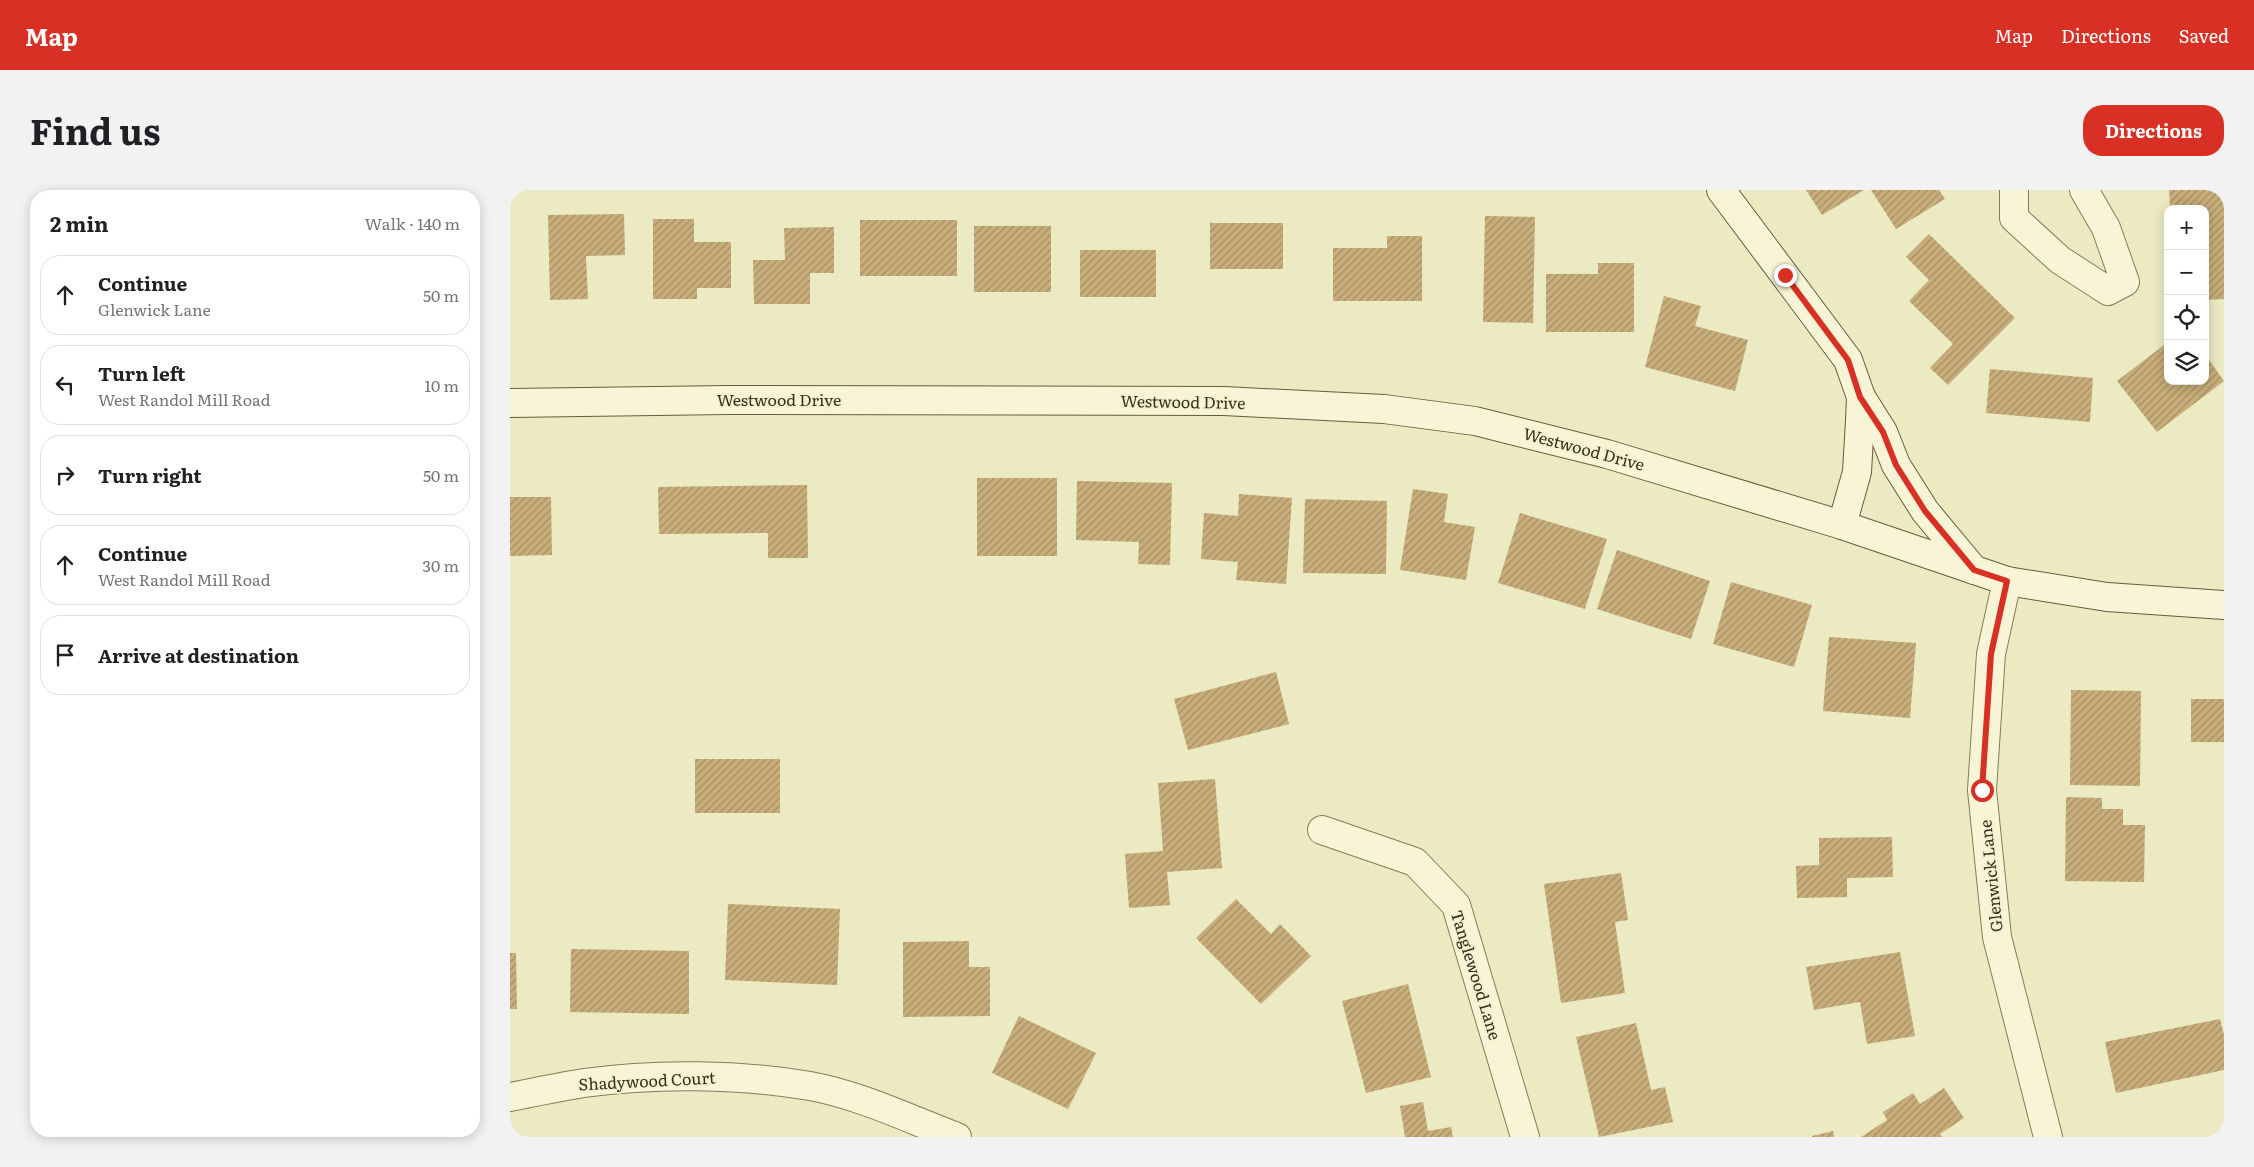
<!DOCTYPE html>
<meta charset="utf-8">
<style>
:root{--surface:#fff;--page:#f2f2f2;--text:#202124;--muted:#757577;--line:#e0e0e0;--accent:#d93025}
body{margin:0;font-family:Literata,serif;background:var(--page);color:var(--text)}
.controls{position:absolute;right:15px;top:15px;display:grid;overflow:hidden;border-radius:10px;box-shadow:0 2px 12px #0003}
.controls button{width:45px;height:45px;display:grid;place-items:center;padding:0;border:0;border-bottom:1px solid var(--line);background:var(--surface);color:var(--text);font:25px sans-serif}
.stop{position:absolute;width:15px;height:15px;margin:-11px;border:4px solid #d93025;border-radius:50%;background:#fff}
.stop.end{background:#d93025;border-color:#fff;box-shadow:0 1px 5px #0008}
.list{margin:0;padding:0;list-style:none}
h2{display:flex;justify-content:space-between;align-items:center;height:65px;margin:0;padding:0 20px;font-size:21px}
h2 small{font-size:16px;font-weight:400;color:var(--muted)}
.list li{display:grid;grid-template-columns:32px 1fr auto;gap:15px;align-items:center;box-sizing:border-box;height:80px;margin:0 10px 10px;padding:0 10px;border:1px solid var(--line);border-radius:20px}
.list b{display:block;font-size:19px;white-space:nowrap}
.list p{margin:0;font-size:16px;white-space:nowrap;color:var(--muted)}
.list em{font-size:16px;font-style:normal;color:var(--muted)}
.icon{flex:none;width:28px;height:28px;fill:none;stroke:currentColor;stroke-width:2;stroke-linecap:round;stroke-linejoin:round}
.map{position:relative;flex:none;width:1714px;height:947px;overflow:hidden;border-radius:20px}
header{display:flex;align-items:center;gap:30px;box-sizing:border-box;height:70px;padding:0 25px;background:var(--accent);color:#fff}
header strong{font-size:24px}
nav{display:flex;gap:28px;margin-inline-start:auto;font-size:18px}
.intro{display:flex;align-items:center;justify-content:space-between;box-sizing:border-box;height:120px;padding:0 30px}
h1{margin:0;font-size:35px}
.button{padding:12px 22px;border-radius:20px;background:var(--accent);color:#fff;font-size:18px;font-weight:700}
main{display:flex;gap:30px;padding:0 30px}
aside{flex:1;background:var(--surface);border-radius:20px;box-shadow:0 2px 12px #0003}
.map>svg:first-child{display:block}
.building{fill:url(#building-hatch)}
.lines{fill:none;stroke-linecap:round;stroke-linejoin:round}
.street-casing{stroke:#847b5a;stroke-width:30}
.secondary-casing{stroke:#665c3d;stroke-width:30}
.street{stroke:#f7f5d5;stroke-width:28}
.secondary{stroke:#f7f5d5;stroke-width:28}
.route{stroke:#d93025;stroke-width:6}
.labels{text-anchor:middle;stroke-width:4;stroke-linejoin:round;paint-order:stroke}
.street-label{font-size:16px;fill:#352f1e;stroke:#f3f2d1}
</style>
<header>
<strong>Map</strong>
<nav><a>Map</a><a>Directions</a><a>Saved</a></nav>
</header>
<div class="intro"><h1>Find us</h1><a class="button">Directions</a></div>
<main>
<aside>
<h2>2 min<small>Walk · 140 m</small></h2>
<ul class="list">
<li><svg class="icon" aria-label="ahead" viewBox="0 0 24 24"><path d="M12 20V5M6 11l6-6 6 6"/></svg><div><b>Continue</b><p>Glenwick Lane</p></div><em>50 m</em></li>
<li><svg class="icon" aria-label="left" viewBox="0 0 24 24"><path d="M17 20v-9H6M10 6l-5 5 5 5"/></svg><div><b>Turn left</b><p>West Randol Mill Road</p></div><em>10 m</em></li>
<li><svg class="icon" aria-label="right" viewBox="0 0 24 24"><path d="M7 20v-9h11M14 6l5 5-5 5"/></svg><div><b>Turn right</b></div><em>50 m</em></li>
<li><svg class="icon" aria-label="ahead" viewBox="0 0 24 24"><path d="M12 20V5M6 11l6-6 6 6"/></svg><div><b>Continue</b><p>West Randol Mill Road</p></div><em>30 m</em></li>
<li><svg class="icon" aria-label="arrive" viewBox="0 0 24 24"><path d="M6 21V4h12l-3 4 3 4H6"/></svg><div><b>Arrive at destination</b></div></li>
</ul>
</aside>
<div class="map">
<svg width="1714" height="947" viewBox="0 0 1714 947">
<defs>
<pattern id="building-hatch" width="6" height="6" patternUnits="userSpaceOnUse" patternTransform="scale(1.25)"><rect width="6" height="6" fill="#c8ae7a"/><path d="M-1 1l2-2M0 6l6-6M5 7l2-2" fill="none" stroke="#a38e63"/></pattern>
</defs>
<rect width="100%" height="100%" fill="#ebeac2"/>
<g class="building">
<path d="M1296,0H1354L1312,25Z"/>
<path d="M1361,0H1429L1435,9L1386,39Z"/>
<path d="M1659,0H1714V109L1695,110V19H1660Z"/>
<path d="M114,24L115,65L76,66L78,109L40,110L38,25Z"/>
<path d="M975,26L1025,27L1023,133L973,132Z"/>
<path d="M143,29H184V52H221V98H187V109H143Z"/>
<rect x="350" y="30" width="97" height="56"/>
<rect x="700" y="33" width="73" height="46"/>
<rect x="464" y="36" width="77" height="66"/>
<path d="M324,37V83H300V114H244L243,70H275L274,38Z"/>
<path d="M1419,44L1505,128L1438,195L1420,178L1443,154L1399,111L1419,90L1396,67Z"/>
<path d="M877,46H912V111H823V58H877Z"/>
<rect x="570" y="60" width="76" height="47"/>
<path d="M1088,73H1124V142H1036V84H1088Z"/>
<path d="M1154,106L1191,116L1185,136L1238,150L1225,201L1135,177Z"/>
<path d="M1658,152V191H1695V164L1714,191L1647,242L1607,191Z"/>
<path d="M1480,179L1583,188L1580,232L1476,223Z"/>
<rect x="467" y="288" width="80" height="78"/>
<path d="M567,291L662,293L660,375L628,374L629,352L566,350Z"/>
<path d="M297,295L298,368H258V343L149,344L148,297Z"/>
<path d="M903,299L938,304L934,332L965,337L956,390L890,380Z"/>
<path d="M729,304L782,308L776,394L726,390L728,372L691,369L694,323L728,326Z"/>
<path d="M0,307H41L42,365L0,366Z"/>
<path d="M795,309L877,311L876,384L793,383Z"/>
<path d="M1010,323L1097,349L1075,419L988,393Z"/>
<path d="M1107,360L1200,391L1181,449L1087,419Z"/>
<path d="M1221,392L1302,415L1284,477L1203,454Z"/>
<path d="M1319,447L1406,453L1400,528L1313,521Z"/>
<path d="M766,482L779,534L678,560L664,509Z"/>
<path d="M1561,500L1631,501L1630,596L1560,595Z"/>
<rect x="1681" y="509" width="33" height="43"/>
<rect x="185" y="569" width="85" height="54"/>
<path d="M705,589L712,678L657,682L660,715L619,718L615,664L653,661L648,593Z"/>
<path d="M1556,607L1592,608V619H1613V635H1635L1634,692L1555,691Z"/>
<path d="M1382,647L1383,687L1337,688V707L1287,708L1286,676L1309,675V648Z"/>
<path d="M1111,683L1118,730L1105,732L1115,803L1051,813L1034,694Z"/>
<path d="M726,709L761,744L770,734L801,766L751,814L686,748Z"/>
<path d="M218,714L330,719L327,795L215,790Z"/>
<path d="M459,751V777H480V826L393,827V752Z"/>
<path d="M61,759L179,761V824L60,822Z"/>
<path d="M1390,762L1405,846L1357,854L1350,812L1304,820L1296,777Z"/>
<path d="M0,763H6L7,819H0Z"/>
<path d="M898,794L921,887L856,903L832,811Z"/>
<path d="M509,826L586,863L558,919L482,883Z"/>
<path d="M1710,829L1714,845V880L1606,903L1595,852Z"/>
<path d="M1126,833L1141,900L1155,897L1163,932L1089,947L1066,847Z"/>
<path d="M1434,898L1454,928L1430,944L1432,947H1351L1377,930L1373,922L1403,903L1410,914Z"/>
<path d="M913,912L918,941L941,937L943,947H895L890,916Z"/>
<path d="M1323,941L1324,947H1302V946Z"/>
</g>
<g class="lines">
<defs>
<g id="street">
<path d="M1504,0V28L1550,70L1598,101L1615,92L1596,38L1574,0"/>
<path d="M1497,391L1481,464L1472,600L1487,747L1538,947"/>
<path d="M812,640L905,672L946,715L1015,947"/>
<path d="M0,907C25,902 49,897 74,893C146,883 229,884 300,896C350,905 399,929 447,947"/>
</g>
<g id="secondary">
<path d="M1211,0L1338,170L1351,207L1350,231L1347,282L1332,335"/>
<path d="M1351,207L1373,242L1386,275L1415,321L1464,380"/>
<path d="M0,213L218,210L714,211L874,219L965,231L1097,264L1332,335L1497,391L1597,407L1714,415"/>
</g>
</defs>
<use href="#street" class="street-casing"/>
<use href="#secondary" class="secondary-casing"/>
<use href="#street" class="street"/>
<use href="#secondary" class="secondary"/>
</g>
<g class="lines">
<path class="route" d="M1275,85L1338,170L1350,207L1373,242L1386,275L1415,321L1464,380L1497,391L1481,464L1472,600"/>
</g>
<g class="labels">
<g class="street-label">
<text x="269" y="216">Westwood Drive</text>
<text transform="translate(673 212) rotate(1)" y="6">Westwood Drive</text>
<text transform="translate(1074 259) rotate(15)" y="6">Westwood Drive</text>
<text transform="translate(1481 686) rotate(-96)" y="6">Glenwick Lane</text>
<text transform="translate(966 785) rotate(73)" y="6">Tanglewood Lane</text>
<text transform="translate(137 891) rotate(-3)" y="6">Shadywood Court</text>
</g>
</g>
</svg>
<div class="controls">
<button>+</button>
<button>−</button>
<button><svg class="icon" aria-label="locate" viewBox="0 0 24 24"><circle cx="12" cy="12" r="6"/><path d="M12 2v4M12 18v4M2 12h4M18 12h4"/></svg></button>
<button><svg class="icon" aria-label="layers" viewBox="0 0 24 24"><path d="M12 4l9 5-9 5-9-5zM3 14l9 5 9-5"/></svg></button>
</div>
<div class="stop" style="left:1472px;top:600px"></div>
<div class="stop end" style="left:1275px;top:85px"></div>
</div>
</main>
